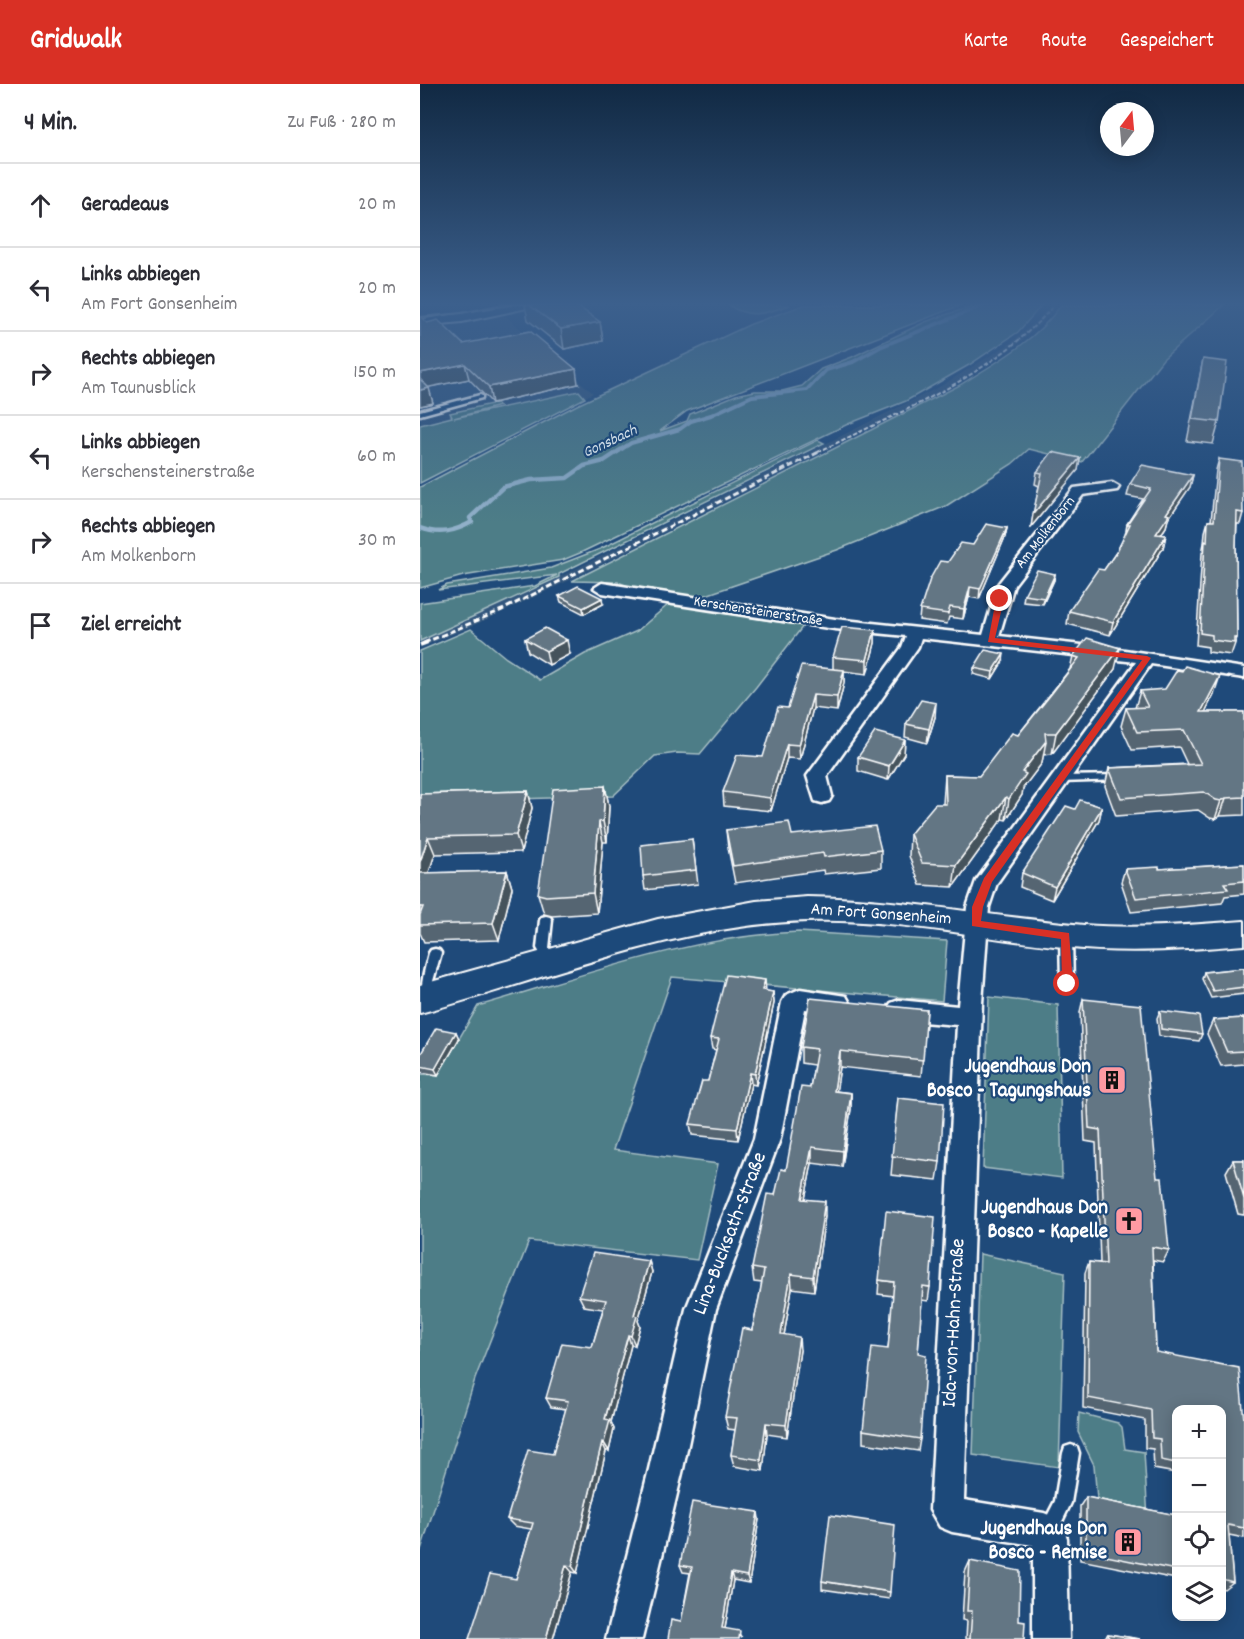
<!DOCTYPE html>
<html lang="de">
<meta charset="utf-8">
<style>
:root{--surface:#fff;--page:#f2f2f3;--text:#2b2b33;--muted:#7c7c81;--line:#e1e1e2;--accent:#d93025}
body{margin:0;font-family:Dekko,sans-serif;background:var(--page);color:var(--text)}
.controls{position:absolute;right:18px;bottom:18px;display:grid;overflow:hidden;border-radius:12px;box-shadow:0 3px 15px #0003}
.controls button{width:54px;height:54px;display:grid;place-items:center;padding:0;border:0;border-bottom:2px solid var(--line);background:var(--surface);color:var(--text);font:30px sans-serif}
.compass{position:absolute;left:680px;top:18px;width:54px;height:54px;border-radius:50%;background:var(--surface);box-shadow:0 3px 15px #0003;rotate:16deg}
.stop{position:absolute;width:18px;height:18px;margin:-14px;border:4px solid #d93025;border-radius:50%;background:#fff}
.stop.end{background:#d93025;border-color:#fff;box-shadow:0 2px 6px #0008}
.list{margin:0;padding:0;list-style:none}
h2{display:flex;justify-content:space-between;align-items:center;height:78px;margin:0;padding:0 24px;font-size:26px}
h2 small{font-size:20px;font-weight:400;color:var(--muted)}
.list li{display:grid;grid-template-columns:39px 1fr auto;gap:18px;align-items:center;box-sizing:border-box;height:84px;padding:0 24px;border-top:2px solid var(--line)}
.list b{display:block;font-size:22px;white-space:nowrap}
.list p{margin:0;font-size:20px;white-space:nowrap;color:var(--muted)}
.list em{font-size:20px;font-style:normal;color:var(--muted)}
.icon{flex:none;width:33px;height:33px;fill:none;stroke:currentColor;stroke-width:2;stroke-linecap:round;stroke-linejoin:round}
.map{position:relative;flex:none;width:824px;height:1555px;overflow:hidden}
header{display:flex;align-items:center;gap:36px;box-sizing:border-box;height:84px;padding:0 30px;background:var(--accent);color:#fff}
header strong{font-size:28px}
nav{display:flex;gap:33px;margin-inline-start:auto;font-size:21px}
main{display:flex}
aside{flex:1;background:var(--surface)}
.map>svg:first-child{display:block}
.built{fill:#33577d}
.green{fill:#4d7d87;stroke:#a6bec3;stroke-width:1.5}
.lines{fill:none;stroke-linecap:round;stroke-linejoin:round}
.stream-far1{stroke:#91b0c9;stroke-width:4}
.stream{stroke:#91b0c9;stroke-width:4.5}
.lane-casing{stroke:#fff;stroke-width:5}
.street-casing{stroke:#fff;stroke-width:5}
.secondary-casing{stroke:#fff;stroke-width:4}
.lane{fill:#1f4a7a;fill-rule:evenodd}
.street{fill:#1f4a7a;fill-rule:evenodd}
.secondary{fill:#1f4a7a;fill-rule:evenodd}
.tram{stroke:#fff;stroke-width:1.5}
.rail-far2{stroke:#fff;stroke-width:2;stroke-dasharray:4.5 2;stroke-linecap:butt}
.rail-far1{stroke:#fff;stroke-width:3;stroke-dasharray:6 3;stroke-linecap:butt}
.rail{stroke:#fff;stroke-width:4;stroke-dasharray:8 4;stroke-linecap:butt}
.wall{fill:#556572;stroke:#fff;stroke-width:1.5}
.shaded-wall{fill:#45535c;stroke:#fff;stroke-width:1.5}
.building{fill:#637684;stroke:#fff;stroke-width:1.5}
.route{fill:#d93025}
.labels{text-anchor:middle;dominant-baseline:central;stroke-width:4.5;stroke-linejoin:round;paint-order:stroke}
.far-street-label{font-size:15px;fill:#fff;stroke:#1f4a7a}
.far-water-label{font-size:16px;font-style:italic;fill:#d1dee8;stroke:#1f4a7a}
.street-label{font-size:18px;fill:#fff;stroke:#1f4a7a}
.near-poi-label{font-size:21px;font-weight:bold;fill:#fff;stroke:#1f4a7a;text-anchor:end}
.near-street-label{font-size:21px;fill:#fff;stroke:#1f4a7a}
</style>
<header>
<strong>Gridwalk</strong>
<nav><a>Karte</a><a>Route</a><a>Gespeichert</a></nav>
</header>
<main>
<aside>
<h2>4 Min.<small>Zu Fuß · 280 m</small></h2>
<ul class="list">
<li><svg class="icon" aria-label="ahead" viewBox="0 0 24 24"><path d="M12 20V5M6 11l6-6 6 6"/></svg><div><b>Geradeaus</b></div><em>20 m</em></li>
<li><svg class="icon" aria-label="left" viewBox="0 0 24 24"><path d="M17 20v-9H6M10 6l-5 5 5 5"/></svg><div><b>Links abbiegen</b><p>Am Fort Gonsenheim</p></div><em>20 m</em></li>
<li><svg class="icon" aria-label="right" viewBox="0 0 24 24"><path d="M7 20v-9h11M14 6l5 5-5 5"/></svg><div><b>Rechts abbiegen</b><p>Am Taunusblick</p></div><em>150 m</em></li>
<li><svg class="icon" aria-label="left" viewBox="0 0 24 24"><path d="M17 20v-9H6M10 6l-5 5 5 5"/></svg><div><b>Links abbiegen</b><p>Kerschensteinerstraße</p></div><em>60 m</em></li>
<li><svg class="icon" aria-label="right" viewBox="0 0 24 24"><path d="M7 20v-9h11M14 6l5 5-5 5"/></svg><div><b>Rechts abbiegen</b><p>Am Molkenborn</p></div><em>30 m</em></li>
<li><svg class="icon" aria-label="arrive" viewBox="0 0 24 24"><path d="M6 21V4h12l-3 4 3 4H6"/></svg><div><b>Ziel erreicht</b></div></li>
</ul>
</aside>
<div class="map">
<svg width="824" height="1555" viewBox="0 0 824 1555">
<rect width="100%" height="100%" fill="#1f4a7a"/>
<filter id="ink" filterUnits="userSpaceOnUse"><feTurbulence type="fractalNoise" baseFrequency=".0167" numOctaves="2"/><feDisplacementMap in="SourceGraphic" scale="12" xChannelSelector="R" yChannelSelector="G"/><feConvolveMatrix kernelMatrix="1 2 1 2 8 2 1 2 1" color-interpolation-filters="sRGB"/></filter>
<g filter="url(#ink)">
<g class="built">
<path d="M631 221H638L626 235 597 261 528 304 148 497 48 544 0 564V557L139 493 521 302 591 259 620 234Z"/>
<path d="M82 229 173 309 80 358 0 389V243L26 241Z"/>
</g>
<g class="green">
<path d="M308 221H370C345 229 332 236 308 221Z"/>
<path d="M384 221H541L267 327 240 347 267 337 270 330 316 311 335 307H362L382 302 401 285 432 273 505 238 531 229 558 221H622L598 248 549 281 486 317 428 340 160 469 143 476 43 492 0 504V403L157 321 331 240Z"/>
<path d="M641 221H804L743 275 662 378 609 365 592 380 526 422 417 466 280 513 208 502 198 498 152 497 538 302C574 280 616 257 641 221Z"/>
<path d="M159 307 165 314 0 399V341L32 333 30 329 76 319 79 322 34 334Z"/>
<path d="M398 356 404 359 139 490V493L0 557V519L115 502 137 491 18 506 27 501 131 484 180 465Z"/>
<path d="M249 520 383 542 336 603 280 670 257 669 235 672 193 712 0 718V567L51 545 86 574 120 596 165 570 217 547Z"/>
<path d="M379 848 527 857 522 917 252 893 193 1066 298 1080 277 1176 109 1157 55 1295 0 1469V990L18 991 58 922C163 892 269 852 379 848Z"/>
<path d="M569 913 638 921 642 1094 563 1084Z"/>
<path d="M560 1170 645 1188 639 1383 553 1371Z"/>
<path d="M659 1329 698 1339 702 1343 705 1365 724 1368 728 1435 678 1426 674 1381 658 1348Z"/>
</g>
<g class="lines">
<path class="stream-far1" d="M197 368 211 359 260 345 271 337 291 331 332 312 387 306 406 286 433 278 460 263 564 221"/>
<path class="stream" d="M0 444C19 451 34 448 52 438L50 434 83 403 111 396 147 394 164 382 184 377 199 367"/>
<g class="lane-casing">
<g id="lane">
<path d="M60 311 62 312V314L0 331V327Z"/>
<path d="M700 691 705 694 703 696 640 698 635 695 640 692Z"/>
<path d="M126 832 130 833 132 836 129 864 136 877 134 880H126L117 864 120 836 122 833Z"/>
<path d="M646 848 650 849 652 852 653 900 651 903 647 905 643 903 641 900 640 852 642 849Z"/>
<path d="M15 865 19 866 21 869 13 897 10 916 6 918 2 916C0 901 5 884 9 869L11 866Z"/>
<path d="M651 1361 657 1363 659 1369 651 1419 635 1452 629 1455 623 1452 620 1446 635 1417 643 1369 645 1363Z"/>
</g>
</g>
<g class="street-casing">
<g id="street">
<path d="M692 399 699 403 697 406 663 411 594 501 579 552 698 565 824 584V594L731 580 577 799 569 823 562 919 544 1416 624 1429C638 1434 642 1440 647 1454L649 1555H613V1461L532 1448 520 1443 510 1426 537 941 479 936 471 933 467 926 471 919 479 916 538 922 547 823 556 797 716 578 501 554 498 563 407 692 412 712 409 717 402 719 395 717 387 692 482 563 486 552 415 545 182 509 174 504 182 499 415 535 563 551 578 500 654 404Z"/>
<path d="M380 905 426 912 430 919 426 926 418 929 385 925 360 1055 296 1225 263 1385 222 1555H186L229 1385 266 1225 334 1055 362 918 366 911Z"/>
</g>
</g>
<g class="secondary-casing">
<g id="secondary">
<path d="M83 221H109L107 224 42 238 0 242V234L42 230Z"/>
<path d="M387 813C481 814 571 833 664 841 717 845 771 841 824 837V861C764 866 703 870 643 863 558 854 473 834 387 837 253 841 128 895 0 929V901L238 835 336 817Z"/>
</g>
</g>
<use href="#lane" class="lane"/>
<use href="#street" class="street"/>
<use href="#secondary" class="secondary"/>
<path class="tram" d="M0 235 92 221"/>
<path class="rail-far2" d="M398 368C479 328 574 292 634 221"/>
<path class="rail-far1" d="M4 559 82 526 401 367"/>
<path class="rail" d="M0 561 8 558"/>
</g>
<g class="wall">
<path d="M105 221H156L180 238 183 257 144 265 108 236Z"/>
<path d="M7 239 43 260 158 300 72 319 49 295 8 303 13 319 0 322Z"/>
<path d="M783 275 799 338 793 360 767 357 779 296Z"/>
<path d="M660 374 658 386 611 443 619 402 615 400 617 388Z"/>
<path d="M799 375 823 429 820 440H817L816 461 817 554 811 571 788 568V563L776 561 782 469 784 459 785 448 788 437H791L796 386Z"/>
<path d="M773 391 770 403 748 435 746 443 741 451H746L743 464 690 551 647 540 649 527 684 486 697 467 705 452 707 440 723 415 707 412 710 400Z"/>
<path d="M587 444 585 453 559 515 549 513 543 535 529 533 527 540 499 536 500 526 528 478 553 461Z"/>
<path d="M635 490 634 496 623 520 603 518 604 511Z"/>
<path d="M139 512 183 520 164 530 141 518Z"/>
<path d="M455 546V559L447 590 424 587V599L417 627 393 624 380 675 367 674 351 727 304 722 303 708 343 673 368 624 413 585V573Z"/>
<path d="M105 555 150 570 129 581 108 568Z"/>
<path d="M653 572 695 585 632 670 623 671 622 679 603 704 602 711 586 736 582 735 533 803 500 801 489 772 490 750 523 720 525 691 559 692 598 651 650 585Z"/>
<path d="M583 577 572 595 553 590 554 584Z"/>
<path d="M720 607 794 610 785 628H824V731L800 732 795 735 790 734 778 726 696 732 685 702 689 684 767 680 759 663 712 666 701 642 706 624H715Z"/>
<path d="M515 633 507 659 485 653 486 640Z"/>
<path d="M485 656 484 670 468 696 438 687V673Z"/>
<path d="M185 702 189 722 187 758H183L177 829 132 832 124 830 118 810Z"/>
<path d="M108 707 112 724 101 768 15 770 8 789 87 787 92 804 79 856 4 858 0 849V710Z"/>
<path d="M682 723 679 736 632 816 600 803 602 789 655 725Z"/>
<path d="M306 746 372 751 461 766V784L404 790 403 786 315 799 308 764Z"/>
<path d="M272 755 278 800 225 806 223 792Z"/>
<path d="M824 780V810L805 812 802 819 711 828 701 798 705 785H739Z"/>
<path d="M824 884V910L791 914 782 895 784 888Z"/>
<path d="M345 907 353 908 354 919 336 1001 331 1000 318 1056 272 1051 270 1040 288 997 296 966 292 965 290 954Z"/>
<path d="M663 915 737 1094 749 1166 743 1178 733 1176 736 1268 824 1336V1454L809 1451 813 1498 804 1505 801 1504V1326H756V1389L734 1385 733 1365 725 1364V1336L663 1324 665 1189 669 1178 680 1179 676 1059 665 1057 660 928Z"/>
<path d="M507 926 501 992 420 983 416 1007 431 1009V1025L422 1083 392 1079 385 1115 405 1132 394 1207 372 1204 364 1251 380 1266 367 1353 347 1350 343 1387 314 1382 311 1371 315 1346 308 1345 305 1333 332 1246 339 1214 342 1199 334 1198 332 1184 366 1086 390 1004 394 981 381 979V963Z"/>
<path d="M740 927 782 950 779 957 739 952 737 934Z"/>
<path d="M824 934V980L801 982 787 950 793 936Z"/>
<path d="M36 948 39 955 18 991 0 988V971Z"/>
<path d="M478 1014 520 1078 517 1096 471 1091Z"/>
<path d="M813 1076H824V1131L818 1130 806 1088Z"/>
<path d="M229 1177 232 1188 218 1237 220 1242 215 1261H211L191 1338 194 1345 189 1367H186L157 1489 152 1488 133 1555H49L96 1495 111 1445 94 1442 87 1435 133 1370 146 1325 131 1323 126 1314 172 1263 183 1225 164 1222 159 1212Z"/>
<path d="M459 1196 510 1203 508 1217 502 1216 498 1269 500 1355 498 1367 443 1359V1346L468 1265 473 1212 458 1210Z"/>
<path d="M666 1413 756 1431V1495L660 1476V1422Z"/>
<path d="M339 1435 329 1499 313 1496 305 1545 322 1553 261 1538 270 1489 263 1488 260 1481Z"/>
<path d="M550 1477 599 1537 604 1555H546L547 1537 542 1536 545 1488Z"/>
<path d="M402 1497 470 1508 469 1515 402 1505Z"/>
<path d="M688 1550 720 1555H683Z"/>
</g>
<g class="shaded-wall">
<path d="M180 238 183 257 144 265 141 245Z"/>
<path d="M45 280 49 295 0 305V289Z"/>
<path d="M156 285 158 300 72 319 69 303Z"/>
<path d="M9 304 13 319 0 322V306Z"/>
<path d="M660 374 658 386 611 443 613 430Z"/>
<path d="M773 391 770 403 748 435 746 443 733 462 736 450 746 430Z"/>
<path d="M587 444 585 453 559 515 560 505Z"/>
<path d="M746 451 743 464 690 551 693 538Z"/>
<path d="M635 490 634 496 623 520 624 514Z"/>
<path d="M550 503 549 513 543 535 544 525Z"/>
<path d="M182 514 183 520 164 530 163 524Z"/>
<path d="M455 546V559L447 590V576Z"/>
<path d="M147 556 150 570 129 581 126 567Z"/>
<path d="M700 564 695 585 632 670 636 649Z"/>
<path d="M584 570 583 577 572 595 573 588Z"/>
<path d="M424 586V599L417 627V613Z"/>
<path d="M800 592 794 610 776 646 781 628Z"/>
<path d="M393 611V624L380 675 379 661Z"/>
<path d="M516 619 515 633 507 659 509 645Z"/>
<path d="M485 656 484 670 468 696 469 682Z"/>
<path d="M626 657 622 679 603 704 602 711 586 736 589 715 602 688Z"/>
<path d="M367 660V674L351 727 350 714Z"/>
<path d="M185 702 189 722 187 758 183 737Z"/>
<path d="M108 707 112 724 101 768 96 751Z"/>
<path d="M586 713 582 735 533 803 536 781Z"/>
<path d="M806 714 800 732 795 735 801 717Z"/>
<path d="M682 723 679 736 632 816 635 803Z"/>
<path d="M179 738 183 758 177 829 173 809Z"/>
<path d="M8 753 15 770 3 806 0 800V778Z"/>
<path d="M87 787 92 804 79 856 73 839Z"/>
<path d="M345 896 346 907 342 906Z"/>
<path d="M353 908 354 919 336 1001 335 990Z"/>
<path d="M36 948 39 955 18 991 15 985Z"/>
<path d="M420 967V983L414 1023V1007Z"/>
<path d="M330 989 331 1000 318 1056 317 1045Z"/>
<path d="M431 1009V1025L422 1083 423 1067Z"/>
<path d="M392 1063V1079L382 1130V1115Z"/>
<path d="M405 1117V1132L394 1207 393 1193Z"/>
<path d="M229 1177 232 1188 218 1237 220 1242 215 1261 211 1252 214 1231Z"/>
<path d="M371 1190 372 1204 362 1263 361 1250Z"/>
<path d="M208 1251 211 1261 191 1338 194 1345 189 1367 184 1359 185 1335Z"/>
<path d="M379 1253 380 1266 367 1353 366 1341Z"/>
<path d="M346 1339 347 1350 343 1387 341 1376Z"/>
<path d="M182 1358 186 1367 157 1489 152 1482Z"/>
<path d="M338 1428 339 1435 329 1499 327 1492Z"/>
<path d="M146 1481 152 1488 133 1555H126Z"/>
<path d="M311 1489 313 1496 304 1550 302 1544Z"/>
</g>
<g class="building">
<path d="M109 221H156L180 238 141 245Z"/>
<path d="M0 232 7 239 18 236 43 260 110 247 156 285 69 303 45 280 0 289Z"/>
<path d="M783 275 807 278 799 338 772 335Z"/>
<path d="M0 295 9 304 0 306Z"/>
<path d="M632 368 660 374 613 430 622 389 617 388Z"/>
<path d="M799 375 822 378 823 429 817 428 816 461 817 554H814V559L792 556V551L780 549 785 457 787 458 788 437H794Z"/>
<path d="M722 381 773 391 746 430 749 431 736 450 746 451 693 538 649 527 678 485 684 486 697 467 710 440H707L731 405 710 400Z"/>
<path d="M566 440 587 444 560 505 550 503 544 525 530 523 528 530 500 526 510 495 520 477 528 478 541 459 553 461Z"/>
<path d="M617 486 635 490 624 514 604 511Z"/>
<path d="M158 502 182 514 163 524 139 512Z"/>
<path d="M422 543 455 546 447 576 413 573Z"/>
<path d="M125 544 147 556 126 567 105 555Z"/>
<path d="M667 554 700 564 636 649H625L626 657 602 688 606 690 589 715 586 713 536 781 502 779 490 750 515 720H526L525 691 559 692 592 649 598 651 632 609 659 574 653 572Z"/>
<path d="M565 566 584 570 573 588 554 584Z"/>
<path d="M381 582 424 586 417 613 393 611 379 661 367 660 350 714 303 708 317 671 343 673 358 623 368 624Z"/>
<path d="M765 582 800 592 781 628H824V713L806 714 801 717 796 716 784 708 701 714 689 684 781 680 764 646 717 648 706 624 728 623 720 607 745 605 757 586 762 587Z"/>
<path d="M501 616 516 619 509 645 486 640Z"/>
<path d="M455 648 485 656 469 682 438 673Z"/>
<path d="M185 702 183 737 179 738 173 809 126 812 118 810 133 705Z"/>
<path d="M108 707 96 751 8 753 0 778V710Z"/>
<path d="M660 716 682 723 635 803 602 789 646 722 655 725Z"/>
<path d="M369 738 372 751 455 742 461 766 404 773 403 769 313 782 306 746Z"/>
<path d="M272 755 276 786 223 792 221 761Z"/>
<path d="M824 780V797L804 799 808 805 716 814 705 785 739 783V785Z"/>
<path d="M87 787 73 839 0 841V831L3 823H0V789Z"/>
<path d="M824 884V903L793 907 784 888Z"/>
<path d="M306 891 345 896 342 906 353 908 335 990 330 989 317 1045 270 1040 282 997H288L299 955 290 954Z"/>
<path d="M390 914 507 926 503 976 420 967 414 1007 431 1009 423 1067 392 1063 382 1115 405 1117 393 1193 371 1190 361 1250 379 1253 366 1341 346 1339 341 1376 311 1371 317 1334 305 1333 322 1244 332 1246 339 1214 344 1186 332 1184 347 1110 355 1111 361 1085 366 1086 381 1003 390 1004 397 965 381 963Z"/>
<path d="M663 915 721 921 737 1094H742L749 1166 732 1163 736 1268 819 1284 824 1336V1444L808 1441 813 1498 801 1495V1326H756V1379L741 1376 740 1355 732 1354 731 1326 668 1314 669 1178 686 1180 680 1046 669 1044Z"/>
<path d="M740 927 779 932 782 950 741 945Z"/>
<path d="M824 934V967L807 968 793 936Z"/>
<path d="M16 944 36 948 15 985 0 982V971Z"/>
<path d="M478 1014 524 1019 520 1078 472 1072Z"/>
<path d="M813 1076H824V1115Z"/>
<path d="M466 1127 515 1133 510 1203 503 1202 498 1269 506 1271 500 1355 443 1346 452 1263 468 1265 471 1231 474 1198 459 1196Z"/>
<path d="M173 1169 229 1177 214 1231 217 1232 211 1252 208 1251 185 1335 190 1336 184 1359 182 1358 152 1482 146 1481 126 1555H49L70 1490 96 1495 113 1439 87 1435 108 1366 133 1370 148 1317 126 1314 142 1259 172 1263 186 1216 159 1212Z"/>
<path d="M666 1413 756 1431V1486L666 1468Z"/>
<path d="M272 1418 338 1428 327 1492 311 1489 302 1544 320 1547 319 1555H248L251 1536 261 1538 272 1483 260 1481Z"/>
<path d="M410 1431 475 1441 470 1508 402 1497Z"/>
<path d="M550 1477 600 1487 599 1537 605 1538 604 1555H550L552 1527H547Z"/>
<path d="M688 1550 720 1555H689Z"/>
</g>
</g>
<linearGradient id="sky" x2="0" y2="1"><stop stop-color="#112943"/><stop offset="0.5" stop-color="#3c608d"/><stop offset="1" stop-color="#3c608d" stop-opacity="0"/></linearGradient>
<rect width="824" height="439" fill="url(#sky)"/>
<path class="route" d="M580 513 584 515 575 554 727 572 731 574 572 798 563 823 561 837 649 849 653 900 647 904 642 900 641 855 552 842V823L564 794 722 576 568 558 576 515Z"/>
<defs>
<g id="building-square" transform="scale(1.5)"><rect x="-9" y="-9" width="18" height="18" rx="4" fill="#ff9aa2" stroke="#1f4a7a"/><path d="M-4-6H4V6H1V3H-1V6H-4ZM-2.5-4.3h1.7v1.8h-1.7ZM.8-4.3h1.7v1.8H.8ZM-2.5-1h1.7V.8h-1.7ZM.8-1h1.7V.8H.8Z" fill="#111"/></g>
<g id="church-square" transform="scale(1.5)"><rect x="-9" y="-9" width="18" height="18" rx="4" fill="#ff9aa2" stroke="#1f4a7a"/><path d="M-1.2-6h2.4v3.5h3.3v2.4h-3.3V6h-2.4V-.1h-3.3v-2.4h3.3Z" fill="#111"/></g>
</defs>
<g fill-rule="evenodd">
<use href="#building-square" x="692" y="996"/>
<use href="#church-square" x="709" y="1137"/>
<use href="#building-square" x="708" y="1458"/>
</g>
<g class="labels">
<g class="far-street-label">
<text transform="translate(626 449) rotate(-52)">Am Molkenborn</text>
<text transform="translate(338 528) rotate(9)">Kerschensteinerstraße</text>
</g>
<g class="far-water-label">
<text transform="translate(190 358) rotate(-25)">Gonsbach</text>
</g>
<g class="street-label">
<text transform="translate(461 831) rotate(4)">Am Fort Gonsenheim</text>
</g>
<g class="near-poi-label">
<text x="671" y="984">Jugendhaus Don<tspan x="671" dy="24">Bosco - Tagungshaus</tspan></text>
<text x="688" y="1125">Jugendhaus Don<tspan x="688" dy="24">Bosco - Kapelle</tspan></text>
<text x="687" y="1446">Jugendhaus Don<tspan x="687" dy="24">Bosco - Remise</tspan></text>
</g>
<g class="near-street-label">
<text transform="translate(311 1150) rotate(-69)">Lina-Bucksath-Straße</text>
<text transform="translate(535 1239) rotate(-87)">Ida-von-Hahn-Straße</text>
</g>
</g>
</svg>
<div class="controls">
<button>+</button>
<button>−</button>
<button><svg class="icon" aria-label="locate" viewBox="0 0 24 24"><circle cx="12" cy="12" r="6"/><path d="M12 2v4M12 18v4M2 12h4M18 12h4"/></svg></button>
<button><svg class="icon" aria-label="layers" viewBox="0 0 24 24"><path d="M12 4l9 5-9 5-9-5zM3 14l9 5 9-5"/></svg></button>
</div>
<svg class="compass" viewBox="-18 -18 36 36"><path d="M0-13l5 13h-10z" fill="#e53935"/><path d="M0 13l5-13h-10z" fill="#7c7c81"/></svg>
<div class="stop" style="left:647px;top:900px"></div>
<div class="stop end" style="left:580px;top:515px"></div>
</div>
</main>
